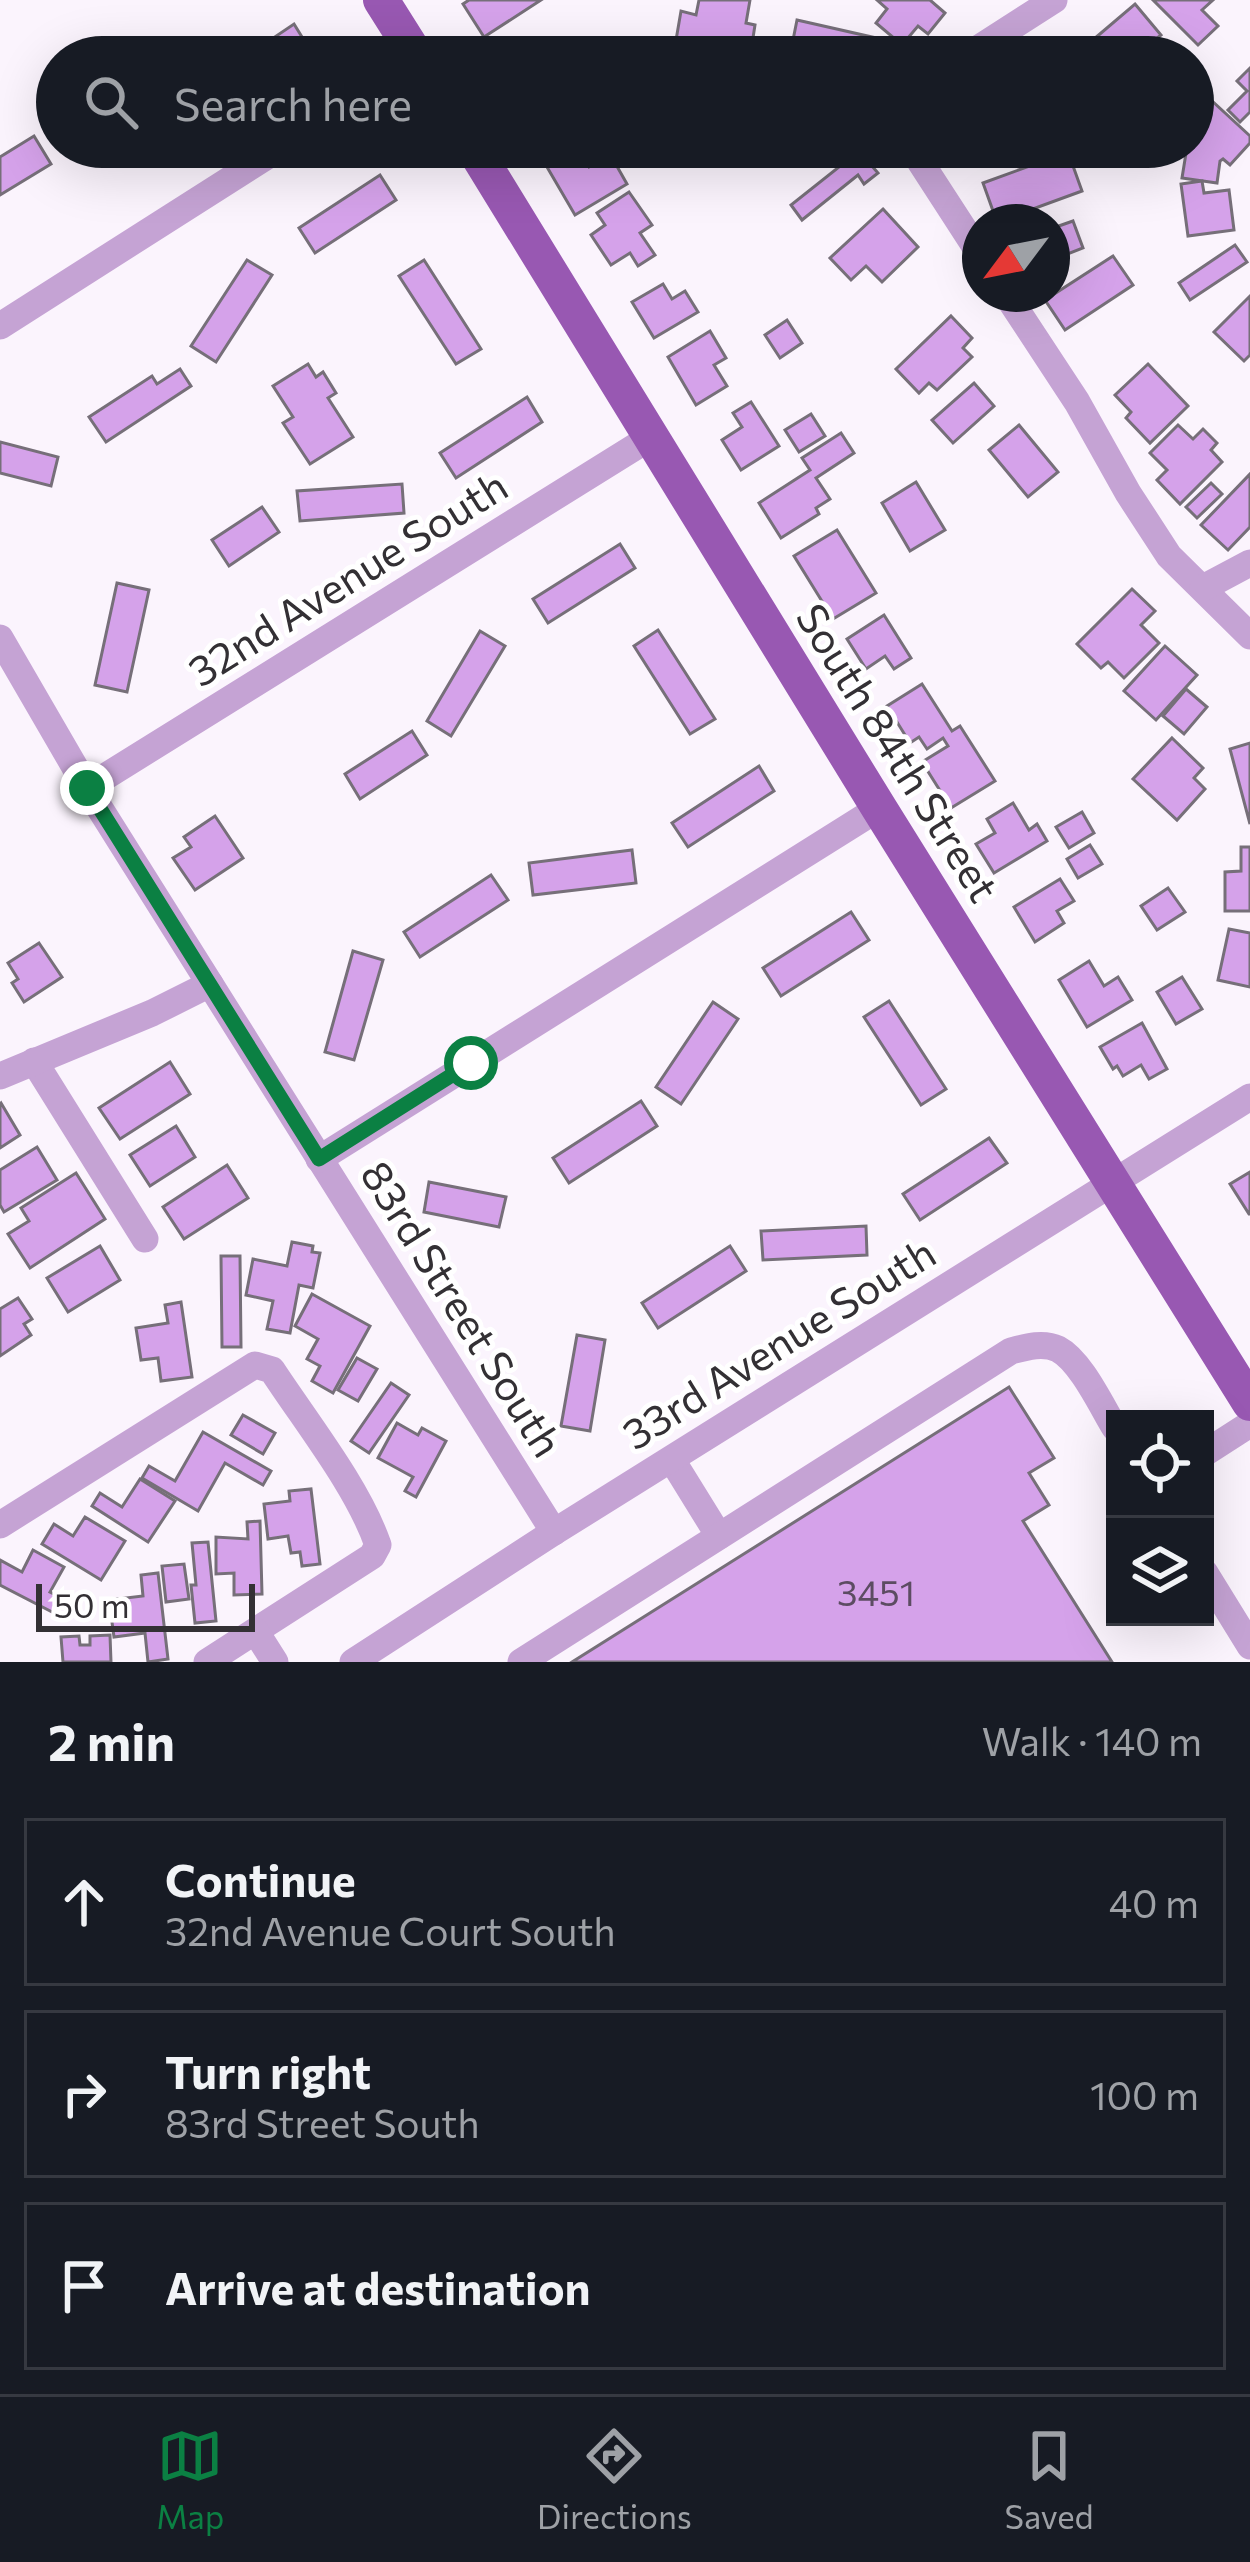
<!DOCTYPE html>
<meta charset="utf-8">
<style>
:root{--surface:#171b24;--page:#20242c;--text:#f1f3f6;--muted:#9ea1a6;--line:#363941;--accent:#0b8043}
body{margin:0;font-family:Commissioner,sans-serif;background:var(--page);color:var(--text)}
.controls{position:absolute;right:36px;bottom:36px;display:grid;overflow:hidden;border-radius:0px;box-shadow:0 12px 48px #0002}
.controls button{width:108px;height:108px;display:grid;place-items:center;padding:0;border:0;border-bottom:3px solid var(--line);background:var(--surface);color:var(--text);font:60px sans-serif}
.compass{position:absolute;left:962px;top:204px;width:108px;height:108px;border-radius:50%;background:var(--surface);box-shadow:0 12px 48px #0002;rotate:238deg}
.scale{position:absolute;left:36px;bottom:30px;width:219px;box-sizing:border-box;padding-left:12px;border:6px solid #333034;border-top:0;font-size:33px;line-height:42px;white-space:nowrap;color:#333034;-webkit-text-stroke:9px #fff;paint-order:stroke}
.stop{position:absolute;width:36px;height:36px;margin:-27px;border:9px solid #0b8043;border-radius:50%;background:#fff}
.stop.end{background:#0b8043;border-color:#fff;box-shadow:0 3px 12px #0008}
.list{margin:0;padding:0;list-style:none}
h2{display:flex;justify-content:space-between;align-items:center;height:156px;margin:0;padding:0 48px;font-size:51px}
h2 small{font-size:39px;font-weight:400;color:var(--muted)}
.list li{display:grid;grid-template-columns:78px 1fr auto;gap:36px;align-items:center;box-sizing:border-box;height:168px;margin:0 24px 24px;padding:0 24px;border:3px solid var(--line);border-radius:0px}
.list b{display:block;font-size:45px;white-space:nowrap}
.list p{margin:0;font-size:39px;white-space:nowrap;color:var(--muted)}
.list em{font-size:39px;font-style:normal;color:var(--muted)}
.icon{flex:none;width:66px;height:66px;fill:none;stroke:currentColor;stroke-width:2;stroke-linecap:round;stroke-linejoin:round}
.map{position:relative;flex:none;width:1250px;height:1662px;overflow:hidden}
.search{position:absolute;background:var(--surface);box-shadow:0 12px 48px #0002;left:36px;right:36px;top:36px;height:132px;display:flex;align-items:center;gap:30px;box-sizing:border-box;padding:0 42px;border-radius:66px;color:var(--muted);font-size:45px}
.sheet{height:732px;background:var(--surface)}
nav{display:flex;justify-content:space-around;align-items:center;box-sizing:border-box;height:168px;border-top:3px solid var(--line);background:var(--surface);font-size:33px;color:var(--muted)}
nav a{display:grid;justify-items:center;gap:6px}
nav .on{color:var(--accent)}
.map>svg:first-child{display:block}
.building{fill:#d5a2ea;stroke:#766f79;stroke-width:3}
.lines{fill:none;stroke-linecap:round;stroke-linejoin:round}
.minor{stroke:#c5a3d4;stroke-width:27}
.major{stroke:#9858b2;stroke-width:36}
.route{stroke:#0b8043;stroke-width:15}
.labels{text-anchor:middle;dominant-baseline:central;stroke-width:10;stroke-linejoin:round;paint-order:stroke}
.number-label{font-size:36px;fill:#5c4c62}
.street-label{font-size:42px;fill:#333034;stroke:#fff}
</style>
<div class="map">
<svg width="1250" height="1662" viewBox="0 0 1250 1662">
<rect width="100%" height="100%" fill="#fbf4fd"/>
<g class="building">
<path d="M469 0H541L484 37 463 4Z"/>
<path d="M699 0H750L746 23 755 25 750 57 675 46 681 11 696 15Z"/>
<path d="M877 0H930L945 13 928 34 918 26 902 45 876 23 887 9Z"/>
<path d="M1153 0H1213L1202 10 1218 26 1198 45Z"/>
<path d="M1135 4 1161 35 1151 43 1163 57H1110L1094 39Z"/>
<path d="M797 20 885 40 881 57 863 55V57H826L828 48 793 40Z"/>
<path d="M294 24 310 50 299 57H245Z"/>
<path d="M1250 68V112L1240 122 1228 110 1247 91 1237 81Z"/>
<path d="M1198 88 1250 136V143L1230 165 1223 159 1220 161 1217 183 1182 178 1187 147H1193V137L1197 133 1193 129V93Z"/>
<path d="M34 136 51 164 0 195V157Z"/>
<path d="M578 148 589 167 610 154 627 184 575 215 547 167Z"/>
<path d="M859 151 878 173 864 184 858 175 802 220 791 205Z"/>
<path d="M1068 152 1082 191 997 222 983 183Z"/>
<path d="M380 175 396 200 315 253 299 228Z"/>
<path d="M1202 181 1204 193 1229 190 1234 230 1188 236 1181 184Z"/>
<path d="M629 192 652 225 640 233 655 255 638 266 630 253 611 265 591 235 605 225 597 213Z"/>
<path d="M883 209 918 247 882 282 866 266 851 280 830 258Z"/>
<path d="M1073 221 1083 248 1052 260V225L1053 228Z"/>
<path d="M1235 245 1247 262 1190 300 1179 283Z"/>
<path d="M1113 256 1133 285 1065 330 1045 300Z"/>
<path d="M247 260 272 275 216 362 191 346Z"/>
<path d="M424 260 481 349 456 364 399 276Z"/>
<path d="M663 284 672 299 685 291 698 312 654 338 632 302Z"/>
<path d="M1250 296V355L1244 361 1214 332Z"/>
<path d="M951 316 972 338 963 348 972 357 937 390 929 383 919 393 896 369Z"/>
<path d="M787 320 802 343 780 358 765 335Z"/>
<path d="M710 331 726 358 714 365 727 386 696 405 668 357Z"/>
<path d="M308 364 316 377 323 372 336 393 328 398 353 437 310 464 283 423 293 417 273 386Z"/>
<path d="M1148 364 1188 406 1150 443 1126 418 1131 412 1115 395Z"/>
<path d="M180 369 191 386 106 442 89 417 152 376 157 384Z"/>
<path d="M974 383 994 406 953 443 932 420Z"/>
<path d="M527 397 542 422 456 478 440 453Z"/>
<path d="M751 402 779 446 741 470 722 440 742 427 733 413Z"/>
<path d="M811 414 825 436 799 452 785 430Z"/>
<path d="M1019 425 1058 472 1028 497 989 450Z"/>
<path d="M1178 425 1193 439 1203 429 1217 443 1211 450 1222 462 1180 504 1157 480 1167 470 1150 453Z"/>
<path d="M841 433 854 453 816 478 830 499 816 508 819 514 781 538 759 503 810 470 802 458Z"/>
<path d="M0 442 58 457 51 486 0 473Z"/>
<path d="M1250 474V527L1228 550 1201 525Z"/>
<path d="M916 482 945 530 910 551 882 503Z"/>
<path d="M1211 483 1222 494 1197 518 1186 507Z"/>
<path d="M402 484 404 513 300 521 297 491Z"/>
<path d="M262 507 279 532 229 566 212 540Z"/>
<path d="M837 530 876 593 833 619 794 556Z"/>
<path d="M620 544 635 568 548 623 533 599Z"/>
<path d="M117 583 149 590 127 692 95 685Z"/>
<path d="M1132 589 1155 611 1141 625 1159 643 1124 678 1108 662 1101 668 1077 644Z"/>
<path d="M884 615 911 658 894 669 885 656 866 669 847 639Z"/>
<path d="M658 630 715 719 690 734 634 646Z"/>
<path d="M480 631 505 646 451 736 427 721Z"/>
<path d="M1165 646 1197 675 1156 720 1124 691Z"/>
<path d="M922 684 952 731 960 726 995 781 951 808 922 762 948 746 943 738 927 749 919 737 910 743 887 706Z"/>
<path d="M1186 689 1207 707 1184 734 1163 716Z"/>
<path d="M412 731 427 755 360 799 345 774Z"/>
<path d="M1172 738 1203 768 1194 778 1205 789 1177 820 1133 779Z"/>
<path d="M1250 743V824L1230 749Z"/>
<path d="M759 766 774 791 688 847 672 823Z"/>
<path d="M1013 803 1029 830 1037 824 1047 841 994 873 976 844 995 833 987 819Z"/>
<path d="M1082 812 1094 833 1069 848 1056 827Z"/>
<path d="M215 816 243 858 195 890 173 858 191 847 184 837Z"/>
<path d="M1090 845 1102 864 1078 878 1067 859Z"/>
<path d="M1241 847H1250V911H1225V872L1241 871Z"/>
<path d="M632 850 636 883 533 895 529 863Z"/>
<path d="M491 875 508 900 420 957 404 932Z"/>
<path d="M1060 879 1074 901 1057 911 1064 923 1035 942 1014 907Z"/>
<path d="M1168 888 1185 912 1157 930 1141 906Z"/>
<path d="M851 912 869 940 781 996 763 968Z"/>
<path d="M1229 929 1250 933V987L1218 980Z"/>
<path d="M39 943 62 977 24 1002 12 983 18 979 8 963Z"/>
<path d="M353 951 383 960 354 1060 325 1052Z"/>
<path d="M1089 961 1104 986 1118 977 1132 1000 1087 1027 1059 980Z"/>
<path d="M1182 977 1202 1009 1176 1024 1157 992Z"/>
<path d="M889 1001 946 1089 921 1105 864 1017Z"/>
<path d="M713 1002 738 1019 681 1104 656 1087Z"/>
<path d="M1142 1023 1167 1069 1149 1079 1141 1065 1123 1076 1117 1066 1113 1069 1100 1047Z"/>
<path d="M170 1062 190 1094 120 1139 99 1108Z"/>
<path d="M641 1101 657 1126 569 1183 553 1158Z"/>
<path d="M1 1103 20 1135 0 1148V1104Z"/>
<path d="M176 1126 195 1157 150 1186 130 1155Z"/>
<path d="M989 1138 1007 1163 920 1220 903 1194Z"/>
<path d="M37 1147 57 1180 4 1212 0 1205V1170Z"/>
<path d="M227 1165 248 1198 184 1239 163 1207Z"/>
<path d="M1250 1172V1214H1249L1230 1184Z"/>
<path d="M76 1173 105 1219 30 1268 8 1234 29 1221 21 1208Z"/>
<path d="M429 1182 506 1197 499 1227 424 1212Z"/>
<path d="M866 1226 867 1255 763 1260 761 1231Z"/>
<path d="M292 1242 313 1246 312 1252 320 1253 313 1288 299 1285 290 1333 267 1329 273 1301 246 1295 253 1259 287 1266Z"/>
<path d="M100 1246 120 1280 68 1312 47 1278Z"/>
<path d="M730 1246 746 1271 658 1328 642 1303Z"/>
<path d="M221 1256H240L241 1347H222Z"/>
<path d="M312 1294 370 1326 333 1393 312 1381 320 1366 307 1359 318 1339 295 1326Z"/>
<path d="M18 1298 32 1319 24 1324 31 1335 0 1356V1309Z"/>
<path d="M181 1302 192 1377 161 1381 158 1358 141 1360 136 1328 168 1323 165 1305Z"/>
<path d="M577 1335 605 1340 590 1431 561 1426Z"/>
<path d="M357 1358 377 1369 358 1401 338 1390Z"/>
<path d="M391 1383 409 1395 369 1453 351 1441Z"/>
<path d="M1009 1387 1054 1458 1029 1473 1049 1505 1023 1521 1112 1662H572Z"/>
<path d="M243 1415 275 1433 263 1454 231 1435Z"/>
<path d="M397 1423 418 1435 422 1428 446 1441 416 1497 405 1491 413 1477 378 1458Z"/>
<path d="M203 1432 271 1471 263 1485 225 1463 198 1511 142 1478 149 1466 175 1481Z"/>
<path d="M140 1479 175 1501 148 1542 92 1506 100 1493 122 1507Z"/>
<path d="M311 1489 320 1564 302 1566 300 1552 291 1553 288 1536 268 1539 264 1504 290 1501 289 1491Z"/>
<path d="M85 1517 125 1541 101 1580 42 1544 54 1524 73 1536Z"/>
<path d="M260 1521 262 1594 234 1595V1573L216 1574V1537L248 1539 247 1522Z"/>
<path d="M208 1542 216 1621 195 1623 191 1585H196L192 1543Z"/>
<path d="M33 1550 64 1567 50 1592 64 1599 56 1614 0 1585V1560L22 1572Z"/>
<path d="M184 1564 189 1599 166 1602 162 1566Z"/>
<path d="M158 1573 168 1659 148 1662 145 1633 114 1637 109 1600 143 1596 141 1575Z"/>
<path d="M110 1635 111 1662H63L61 1637 79 1636 80 1645H90V1636Z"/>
</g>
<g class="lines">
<g class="minor">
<path d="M965 57 1054 0"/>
<path d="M914 147 921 163 980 254"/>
<path d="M1006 294 1077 402 1128 493 1169 556 1250 636"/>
<path d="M0 326 281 147"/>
<path d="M1203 588 1250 563"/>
<path d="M0 638 87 788 554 1532"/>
<path d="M87 788 651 437"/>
<path d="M34 1061 145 1239"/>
<path d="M0 1076 152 1013 210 984"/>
<path d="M319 1159 879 808"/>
<path d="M1205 1453 1250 1424"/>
<path d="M672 1460 719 1536"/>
<path d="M0 1525 255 1365 272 1370C306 1422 358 1487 378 1545L372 1556 207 1662"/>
<path d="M1205 1573 1250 1646"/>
<path d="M256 1632 275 1662"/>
<path d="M353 1662 554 1532 1250 1097"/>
<path d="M521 1662 1011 1351C1026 1347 1043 1342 1058 1349 1081 1361 1102 1407 1115 1428"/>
</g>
<g class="major">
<path d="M381 0 417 57"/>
<path d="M473 147 879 808 1250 1403"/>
</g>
</g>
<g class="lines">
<path class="route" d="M87 788 319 1159 471 1063"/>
</g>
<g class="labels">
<g class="number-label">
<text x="876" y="1591">3451</text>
</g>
<g class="street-label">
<text transform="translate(347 577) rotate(-32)">32nd Avenue South</text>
<text transform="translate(899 752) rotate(58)">South 84th Street</text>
<text transform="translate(463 1308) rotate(58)">83rd Street South</text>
<text transform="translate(778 1342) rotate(-32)">33rd Avenue South</text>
</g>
</g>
</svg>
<div class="controls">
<button><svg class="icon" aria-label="locate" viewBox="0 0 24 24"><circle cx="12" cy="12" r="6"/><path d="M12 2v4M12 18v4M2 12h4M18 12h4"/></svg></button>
<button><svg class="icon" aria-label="layers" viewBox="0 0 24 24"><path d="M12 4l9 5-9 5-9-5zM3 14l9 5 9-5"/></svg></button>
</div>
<svg class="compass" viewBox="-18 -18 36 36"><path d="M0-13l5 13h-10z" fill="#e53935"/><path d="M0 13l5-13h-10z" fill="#9ea1a6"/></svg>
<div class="scale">50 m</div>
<div class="stop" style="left:471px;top:1063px"></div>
<div class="stop end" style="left:87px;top:788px"></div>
<div class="search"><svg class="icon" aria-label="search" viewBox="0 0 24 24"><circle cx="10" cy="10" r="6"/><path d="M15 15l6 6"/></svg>Search here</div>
</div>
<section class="sheet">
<h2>2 min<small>Walk · 140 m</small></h2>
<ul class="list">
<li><svg class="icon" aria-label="ahead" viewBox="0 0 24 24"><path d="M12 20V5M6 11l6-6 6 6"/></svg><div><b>Continue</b><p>32nd Avenue Court South</p></div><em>40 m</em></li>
<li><svg class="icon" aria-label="right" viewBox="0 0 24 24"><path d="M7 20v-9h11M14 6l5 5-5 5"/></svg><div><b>Turn right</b><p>83rd Street South</p></div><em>100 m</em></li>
<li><svg class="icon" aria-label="arrive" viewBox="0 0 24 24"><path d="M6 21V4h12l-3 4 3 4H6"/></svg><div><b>Arrive at destination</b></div></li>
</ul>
</section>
<nav>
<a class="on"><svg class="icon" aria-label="map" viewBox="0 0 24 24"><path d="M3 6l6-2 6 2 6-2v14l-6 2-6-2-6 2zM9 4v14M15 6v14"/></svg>Map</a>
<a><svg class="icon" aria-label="directions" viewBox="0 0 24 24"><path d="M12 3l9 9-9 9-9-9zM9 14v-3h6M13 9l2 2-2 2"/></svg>Directions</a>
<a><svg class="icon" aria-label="saved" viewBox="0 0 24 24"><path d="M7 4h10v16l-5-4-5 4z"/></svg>Saved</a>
</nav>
